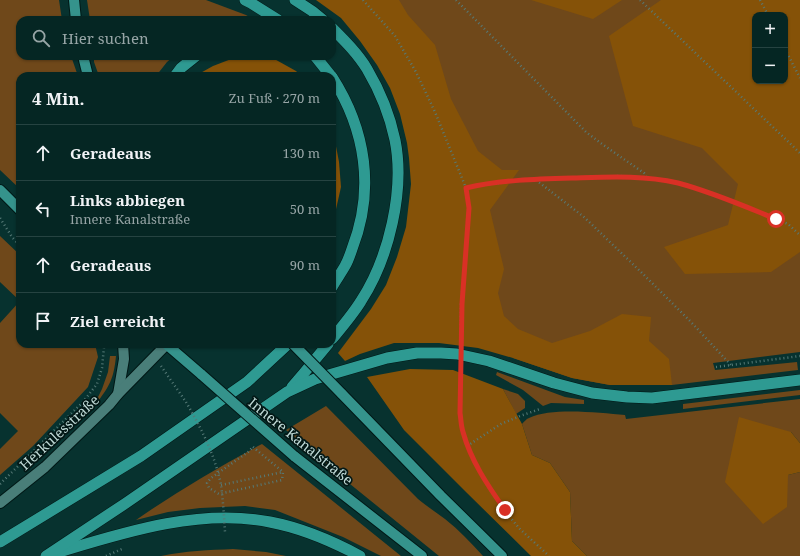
<!DOCTYPE html>
<html lang="de">
<meta charset="utf-8">
<style>
:root{--surface:#052623;--page:#133230;--text:#f1f3f6;--muted:#97a5a6;--line:#264341}
body{margin:0;font-family:"Noto Serif",serif;background:var(--page);color:var(--text)}
.controls{position:absolute;right:12px;top:12px;display:grid;overflow:hidden;border-radius:8px;box-shadow:0 1px 3px #0004}
.controls button{width:36px;height:36px;display:grid;place-items:center;padding:0;border:0;border-bottom:1px solid var(--line);background:var(--surface);color:var(--text);font:20px sans-serif}
.stop{position:absolute;width:12px;height:12px;margin:-9px;border:3px solid #d93025;border-radius:50%;background:#fff}
.stop.end{background:#d93025;border-color:#fff;box-shadow:0 1px 4px #0008}
.list{margin:0;padding:0;list-style:none}
h2{display:flex;justify-content:space-between;align-items:center;height:52px;margin:0;padding:0 16px;font-size:17px}
h2 small{font-size:13px;font-weight:400;color:var(--muted)}
.list li{display:grid;grid-template-columns:26px 1fr auto;gap:12px;align-items:center;box-sizing:border-box;height:56px;padding:0 16px;border-top:1px solid var(--line)}
.list b{display:block;font-size:15px;white-space:nowrap}
.list p{margin:0;font-size:13px;white-space:nowrap;color:var(--muted)}
.list em{font-size:13px;font-style:normal;color:var(--muted)}
.icon{flex:none;width:22px;height:22px;fill:none;stroke:currentColor;stroke-width:2;stroke-linecap:round;stroke-linejoin:round}
.map{position:relative;flex:none;width:800px;height:556px;overflow:hidden}
.search{position:absolute;background:var(--surface);box-shadow:0 1px 3px #0004;left:16px;top:16px;width:320px;height:44px;display:flex;align-items:center;gap:10px;box-sizing:border-box;padding:0 14px;border-radius:12px;color:var(--muted);font-size:15px}
.panel{position:absolute;background:var(--surface);box-shadow:0 1px 3px #0004;left:16px;top:72px;width:320px;height:276px;border-radius:12px}
.map>svg:first-child{display:block}
.green{fill:#6f481a;fill-rule:evenodd}
.forest{fill:#855208;fill-rule:evenodd}
.lines{fill:none;stroke-linecap:round;stroke-linejoin:round}
.minor-casing{stroke:#001816;stroke-width:12}
.primary-casing{stroke:#001816;stroke-width:12}
.trunk-casing{stroke:#001816;stroke-width:12}
.path{stroke:#567a77;stroke-width:2.5;stroke-dasharray:1 3;stroke-linecap:butt}
.minor{stroke:#497e79;stroke-width:10}
.primary{stroke:#35938c;stroke-width:10}
.trunk{stroke:#2e9a92;stroke-width:11}
.primary-bridge-casing{stroke:#001816;stroke-width:12;stroke-linecap:butt}
.path-bridge{stroke:#567a77;stroke-width:2.5;stroke-dasharray:1 3;stroke-linecap:butt}
.primary-bridge{stroke:#35938c;stroke-width:10}
.route{stroke:#d93025;stroke-width:5}
.labels{text-anchor:middle;dominant-baseline:central;stroke-width:3.5;stroke-linejoin:round;paint-order:stroke}
.street-label{font-size:14px;fill:#bfd9d6;stroke:#031816}
</style>
<div class="map">
<svg width="800" height="556" viewBox="0 0 800 556">
<rect width="100%" height="100%" fill="#07322f"/>
<g class="green">
<path d="M0 0H59L62 20H20V56H71L78 76H20V189L0 170Z"/>
<path d="M87 0H206L246 15 254 20H90Z"/>
<path d="M372 0H800V352L713 363 715 370 797 362 798 370 672 385H610L572 378 513 358ZM755 15H785V81H755Z"/>
<path d="M94 56H174L167 62 156 76H99L94 62Z"/>
<path d="M0 236 20 255V344H95L98 357 88 387 33 446 0 475V449L18 431 0 413V323L20 301 0 282Z"/>
<path d="M110 356H116C114 376 111 384 99 400L97 399 102 389 108 372Z"/>
<path d="M497 372 565 397 584 400V404L551 403 543 406 523 390 496 375Z"/>
<path d="M503 389 518 394 525 401V408L516 414Z"/>
<path d="M800 390V395L683 409V404Z"/>
<path d="M800 399V443L791 432 788 475 800 472V556H587L572 541 570 492 550 463 532 455 522 424C524 422 526 419 529 418 553 407 599 413 625 415L626 419Z"/>
<path d="M326 406 418 499C426 506 436 512 445 519 459 530 471 543 483 556H439L350 484 286 430Z"/>
<path d="M262 444 401 556H381L343 537 275 510 245 506 200 508 168 512 136 520C176 492 218 467 262 444Z"/>
<path d="M233 549 266 552 286 556H161C185 551 209 550 233 549Z"/>
</g>
<g class="forest">
<path d="M316 0H399L408 15 435 45 451 99 478 151 502 170H519L490 210 504 269 498 293 504 316 518 329 552 343 590 331 622 314 651 317 649 341 669 359 672 385H610L572 378 513 358 478 348 439 343H394L360 354 345 361 338 353 371 309 386 285 397 257 406 227 411 184 409 158 407 143 400 114 390 88 377 65 360 41 341 18Z"/>
<path d="M531 0H622L593 19Z"/>
<path d="M661 0H800V252L771 272 685 274 664 247 728 225 738 184 702 148 633 126 609 36ZM755 15H785V81H755Z"/>
<path d="M239 56H269L296 71 301 76H195L213 66Z"/>
<path d="M332 130 335 141 339 162 341 187 332 227Z"/>
<path d="M410 369 453 370 503 389 522 424 532 455 550 463 570 492 572 541 587 556H531L467 493 404 430 367 377Z"/>
<path d="M739 417 791 432 800 443V472L788 475 787 507 763 524 725 482Z"/>
</g>
<g class="lines">
<g class="minor-casing">
<g id="minor">
<path d="M118 394 124 359 123 344"/>
<path d="M0 503 45 467 109 405 118 394 167 344"/>
</g>
</g>
<g class="primary-casing">
<g id="primary">
<path d="M74 0 76 20"/>
<path d="M83 56 88 76"/>
<path d="M0 190 20 210"/>
<path d="M166 344 202 375"/>
<path d="M341 393 441 496 502 556"/>
<path d="M294 456 422 556"/>
</g>
</g>
<g class="trunk-casing">
<g id="trunk">
<path d="M245 0 251 3 278 20"/>
<path d="M295 0 312 11 323 20"/>
<path d="M332 28C345 41 358 54 367 69 380 91 390 116 395 140 405 190 389 258 361 301 353 314 342 327 332 339"/>
<path d="M315 56 331 76"/>
<path d="M175 76 181 68 196 56"/>
<path d="M332 77C366 130 375 190 352 249 350 255 348 261 345 266 341 273 336 280 332 287"/>
<path d="M292 387 304 373 328 344"/>
<path d="M0 542 141 456 247 382 288 344"/>
<path d="M59 552C125 532 200 508 270 522 302 528 332 541 360 556"/>
<path d="M46 556 126 503 287 392 315 379 387 358 417 353H441L457 354 489 361 554 383 592 393 627 397 652 398 800 380"/>
</g>
</g>
<g class="path">
<path d="M363 0 395 36 416 72 435 112 466 188 469 208 461 304"/>
<path d="M456 0 586 132 602 144 644 173 647 178"/>
<path d="M640 0 800 153"/>
<path d="M760 0 768 15"/>
<path d="M785 49 800 78"/>
<path d="M536 180 584 217 640 271 690 321 731 365"/>
<path d="M466 188 482 185 536 179 620 176 648 178 678 183 700 190 734 202 788 224 800 235"/>
<path d="M0 218 12 237 20 246"/>
<path d="M161 366 186 402"/>
<path d="M716 367 800 356"/>
<path d="M460 413C462 424 463 436 467 446 479 476 499 505 520 529 529 538 540 547 549 556"/>
<path d="M467 446 501 424 520 416 540 409"/>
<path d="M253 447 283 472 282 480 219 494 209 488 207 483 211 478 248 452Z"/>
<path d="M0 484 83 402 97 384 102 368 104 347V344"/>
<path d="M221 485 283 472"/>
<path d="M106 556 122 549"/>
</g>
<use href="#minor" class="minor"/>
<use href="#primary" class="primary"/>
<use href="#trunk" class="trunk"/>
<g class="primary-bridge-casing">
<g id="primary-bridge">
<path d="M293 344 341 393"/>
<path d="M202 375 294 456"/>
</g>
</g>
<g class="path-bridge">
<path d="M186 402C201 428 215 455 221 485 223 500 224 516 225 532"/>
<path d="M460 413 461 304"/>
</g>
<use href="#primary-bridge" class="primary-bridge"/>
</g>
<g class="lines">
<path class="route" d="M505 510C488 486 471 461 463 432 461 426 461 419 460 413L462 304 469 208 466 188C500 180 536 179 572 178 608 177 643 175 678 183 712 192 744 206 776 219"/>
</g>
<g class="labels">
<g class="street-label">
<text transform="translate(59 432) rotate(-43)">Herkulesstraße</text>
<text transform="translate(301 441) rotate(39)">Innere Kanalstraße</text>
</g>
</g>
</svg>
<div class="controls">
<button>+</button>
<button>−</button>
</div>
<div class="stop" style="left:776px;top:219px"></div>
<div class="stop end" style="left:505px;top:510px"></div>
<div class="search"><svg class="icon" aria-label="search" viewBox="0 0 24 24"><circle cx="10" cy="10" r="6"/><path d="M15 15l6 6"/></svg>Hier suchen</div>
<section class="panel">
<h2>4 Min.<small>Zu Fuß · 270 m</small></h2>
<ul class="list">
<li><svg class="icon" aria-label="ahead" viewBox="0 0 24 24"><path d="M12 20V5M6 11l6-6 6 6"/></svg><div><b>Geradeaus</b></div><em>130 m</em></li>
<li><svg class="icon" aria-label="left" viewBox="0 0 24 24"><path d="M17 20v-9H6M10 6l-5 5 5 5"/></svg><div><b>Links abbiegen</b><p>Innere Kanalstraße</p></div><em>50 m</em></li>
<li><svg class="icon" aria-label="ahead" viewBox="0 0 24 24"><path d="M12 20V5M6 11l6-6 6 6"/></svg><div><b>Geradeaus</b></div><em>90 m</em></li>
<li><svg class="icon" aria-label="arrive" viewBox="0 0 24 24"><path d="M6 21V4h12l-3 4 3 4H6"/></svg><div><b>Ziel erreicht</b></div></li>
</ul>
</section>
</div>
